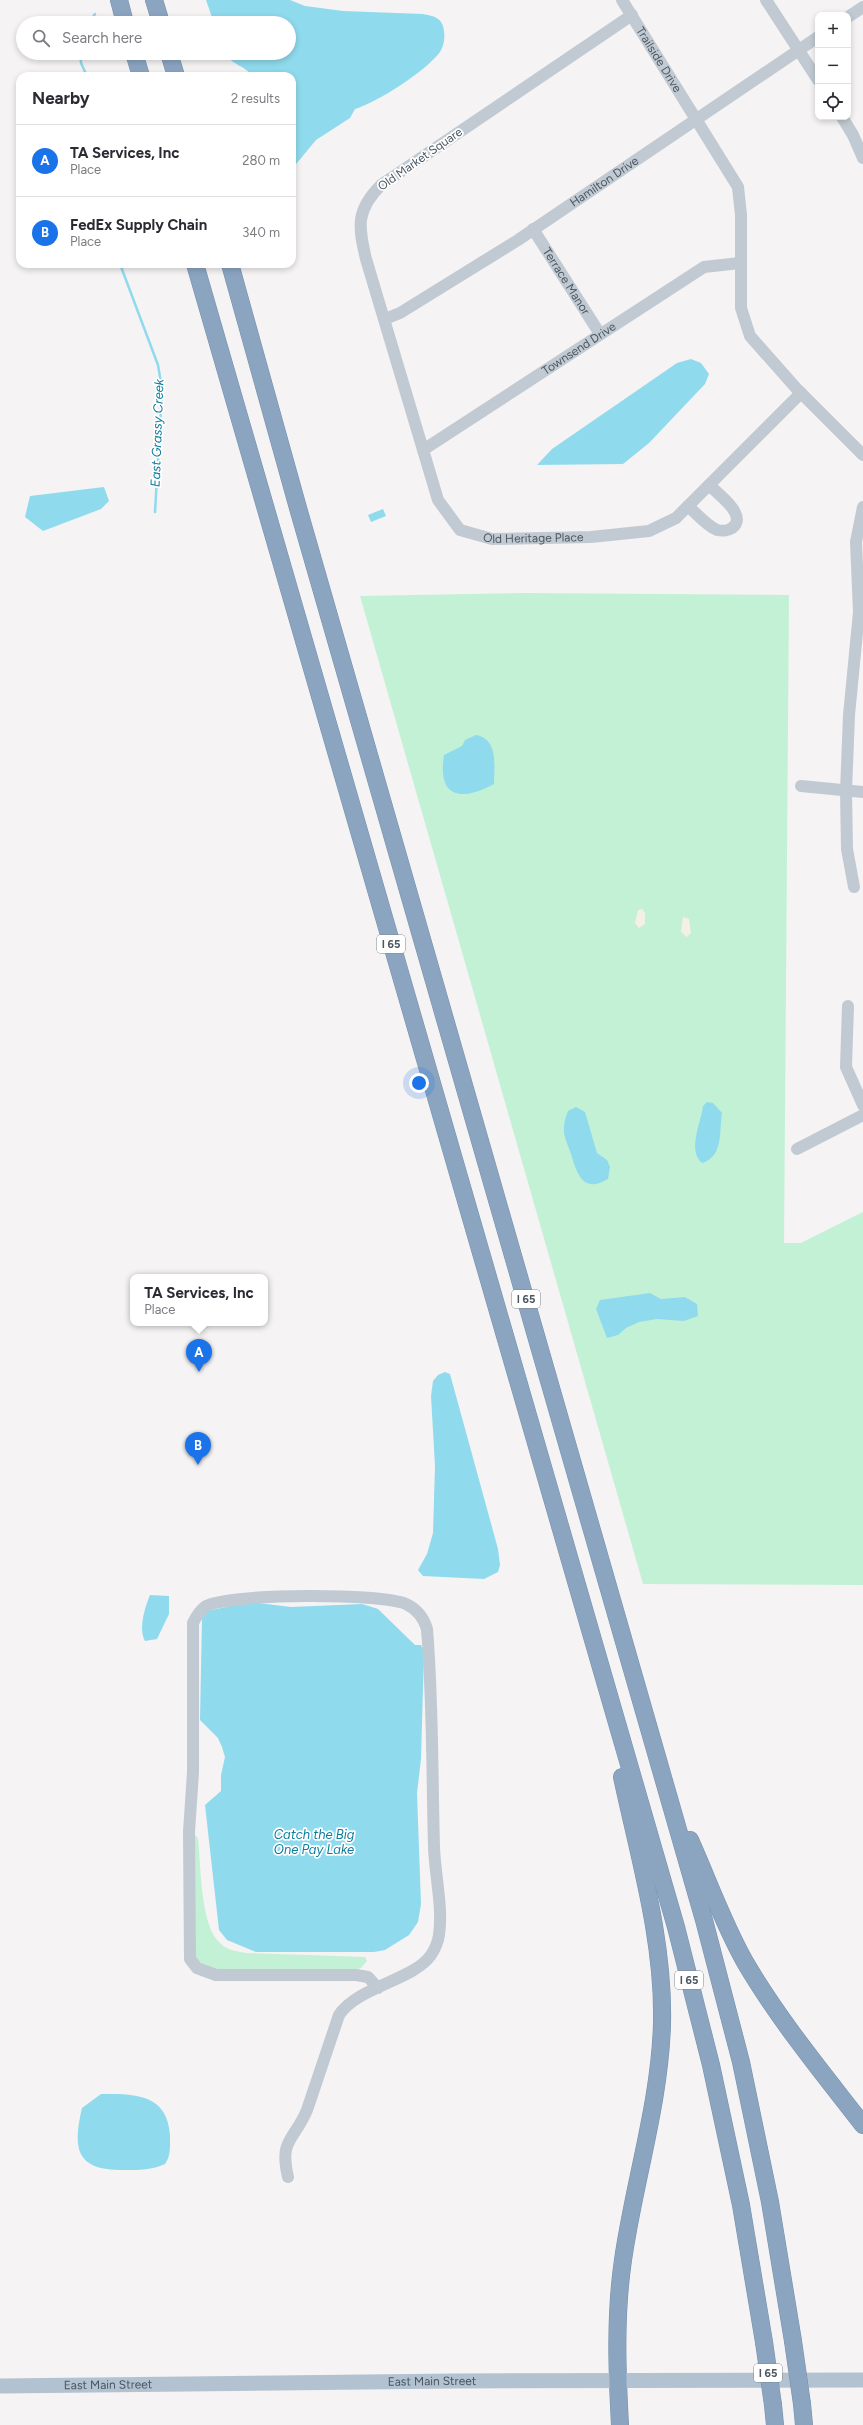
<!DOCTYPE html>
<meta charset="utf-8">
<style>
:root{--surface:#fff;--page:#f7f7f7;--text:#2b2b33;--muted:#7c7c81;--line:#e1e1e2;--accent:#1a73e8}
body{margin:0;font-family:Figtree,sans-serif;background:var(--page);color:var(--text)}
.controls{position:absolute;right:12px;top:12px;display:grid;overflow:hidden;border-radius:8px;box-shadow:0 2px 6px #0003}
.controls button{width:36px;height:36px;display:grid;place-items:center;padding:0;border:0;border-bottom:1px solid var(--line);background:var(--surface);color:var(--text);font:20px sans-serif}
.you{position:absolute;left:419px;top:1083px;width:14px;height:14px;margin:-10px;border:3px solid #fff;border-radius:50%;background:#1a73e8;box-shadow:0 0 0 6px #1a73e833}
.badge{display:grid;place-items:center;width:26px;height:26px;border-radius:50%;background:var(--accent);color:#fff;font-size:13px;font-weight:700}
.pin{position:absolute;translate:-50% -33px;filter:drop-shadow(0 1px 2px #0008)}
.pin::after{content:'';position:absolute;top:21px;width:14px;height:12px;background:inherit;clip-path:polygon(0 0,100% 0,50% 100%)}
.popup{position:absolute;left:130px;top:1274px;width:138px;height:52px;box-sizing:border-box;display:grid;place-content:center;border-radius:8px;background:var(--surface);filter:drop-shadow(0 1px 3px #0005);font-size:13px;white-space:nowrap;color:var(--muted)}
.popup b{font-size:15px;color:var(--text)}
.popup::after{content:'';position:absolute;left:50%;top:100%;margin-left:-8px;border:8px solid transparent;border-top-color:var(--surface)}
.list{margin:0;padding:0;list-style:none}
h2{display:flex;justify-content:space-between;align-items:center;height:52px;margin:0;padding:0 16px;font-size:17px}
h2 small{font-size:13px;font-weight:400;color:var(--muted)}
.list li{display:grid;grid-template-columns:26px 1fr auto;gap:12px;align-items:center;box-sizing:border-box;height:72px;padding:0 16px;border-top:1px solid var(--line)}
.list b{display:block;font-size:15px;white-space:nowrap}
.list p{margin:0;font-size:13px;white-space:nowrap;color:var(--muted)}
.list em{font-size:13px;font-style:normal;color:var(--muted)}
.icon{flex:none;width:22px;height:22px;fill:none;stroke:currentColor;stroke-width:2;stroke-linecap:round;stroke-linejoin:round}
.map{position:relative;flex:none;width:863px;height:2425px;overflow:hidden}
.search{position:absolute;background:var(--surface);box-shadow:0 2px 6px #0003;left:16px;top:16px;width:280px;height:44px;display:flex;align-items:center;gap:10px;box-sizing:border-box;padding:0 14px;border-radius:22px;color:var(--muted);font-size:15px}
.panel{position:absolute;background:var(--surface);box-shadow:0 2px 6px #0003;left:16px;top:72px;width:280px;height:196px;border-radius:12px}
.map>svg:first-child{display:block}
.green{fill:#c3f1d5}
.sand{fill:#f5f0e5}
.water{fill:#90daee}
.lines{fill:none;stroke-linecap:round;stroke-linejoin:round}
.stream{stroke:#90daee;stroke-width:2.5}
.highway-casing{stroke:#7690ad;stroke-width:18}
.minor{stroke:#c1cad2;stroke-width:12}
.major{stroke:#b3c2d1;stroke-width:15}
.highway{stroke:#8ba5c1;stroke-width:17}
.highway-bridge-casing{stroke:#7690ad;stroke-width:18;stroke-linecap:butt}
.highway-bridge{stroke:#8ba5c1;stroke-width:17}
.labels{text-anchor:middle;dominant-baseline:central;stroke-width:3.5;stroke-linejoin:round;paint-order:stroke}
.shield{fill:#fff;stroke:#808990;stroke-width:1}
.shield-label{font-size:11px;font-weight:bold;fill:#4a5661}
.street-label{font-size:12px;fill:#4a5661;stroke:#fff}
.water-label{font-size:13px;font-style:italic;fill:#0c7c9b;stroke:#fff}
</style>
<div class="map">
<svg width="863" height="2425" viewBox="0 0 863 2425">
<rect width="100%" height="100%" fill="#f5f3f3"/>
<g class="green">
<path d="M524 593 789 595 784 1243H801L863 1212V1585L643 1584 360 596Z"/>
<path d="M195 1835 198 1838C201 1865 200 1921 218 1941 226 1950 235 1951 246 1953L365 1957 367 1961 361 1968 348 1971 216 1969 196 1961 193 1955V1844Z"/>
</g>
<g class="sand">
<path d="M642 909 645 913V924L639 928 635 923 638 910Z"/>
<path d="M683 917 689 919 691 933 687 937 681 932Z"/>
</g>
<g class="water">
<path d="M206 0H290L305 6 343 11 423 14C434 16 443 18 444 31 445 38 444 46 440 52 426 71 378 102 355 109L350 118 316 140 292 169V76H252C245 65 231 65 225 53H289V23H214Z"/>
<path d="M691 359 701 363 709 374 705 384 649 443 623 464 537 465 552 449 677 363Z"/>
<path d="M104 487 109 501 101 509 43 531 25 517 30 496Z"/>
<path d="M383 509 386 516 371 522 368 515Z"/>
<path d="M476 735C499 739 494 767 494 784 461 802 437 798 444 755L462 746 465 740Z"/>
<path d="M707 1102 713 1103 722 1113C719 1130 724 1157 702 1163 687 1150 701 1123 703 1106Z"/>
<path d="M576 1107 585 1112 597 1153 607 1160 610 1167 608 1179C583 1194 577 1174 571 1154 568 1145 563 1136 564 1127 564 1122 566 1116 568 1111Z"/>
<path d="M650 1293 661 1299 685 1297 697 1304 698 1316 684 1321 657 1319 639 1322 626 1328 618 1335 607 1338 596 1309 600 1300Z"/>
<path d="M445 1372 450 1374 498 1549 500 1565 498 1572 484 1579 423 1576 418 1570 427 1554 433 1533 435 1466 431 1396 433 1381 438 1375Z"/>
<path d="M150 1595 169 1596V1614L157 1639 145 1641C138 1629 145 1607 150 1595Z"/>
<path d="M250 1602 291 1607 362 1604 378 1609 415 1645H421L424 1652 421 1759 417 1793 421 1904 418 1922 409 1935 385 1950 374 1952H256L227 1940 219 1930 205 1805 221 1791V1775L225 1757 222 1747 218 1738 200 1720 202 1618 207 1611Z"/>
<path d="M101 2094C134 2094 167 2093 170 2135 170 2145 171 2156 165 2164 152 2170 139 2170 126 2170 77 2171 72 2151 82 2108Z"/>
</g>
<g class="lines">
<g class="stream">
<path d="M89 23 95 14"/>
<path d="M80 53 81 63 87 76"/>
<path d="M120 264 158 365 162 389 155 512"/>
</g>
<g class="highway-casing">
<g id="highway">
<path d="M119 0 125 23"/>
<path d="M154 0 161 23"/>
<path d="M134 53 141 76"/>
<path d="M169 53 176 76"/>
<path d="M195 264 676 1927 711 2065 741 2205 764 2342"/>
<path d="M230 264 298 508 704 1920 741 2062 770 2202 793 2341"/>
<path d="M690 1840C708 1880 723 1923 745 1962 779 2020 822 2072 863 2125"/>
<path d="M802 2404 804 2425"/>
<path d="M773 2405 775 2425"/>
<path d="M620 2425C617 2371 615 2314 623 2260 634 2182 660 2103 662 2023 664 1940 639 1857 622 1777"/>
</g>
</g>
<g class="minor">
<path id="s1" d="M622 0 738 187 741 215V308L750 336 796 388 863 455"/>
<path d="M766 0 818 80"/>
<path id="s2" d="M632 15 381 185C356 210 358 226 366 259L438 500 460 530 492 539 591 537 649 531 676 518 801 393"/>
<path d="M848 17 863 7"/>
<path d="M842 117 853 135 863 158"/>
<path id="s3" d="M533 229 600 334"/>
<path id="s4" d="M385 319 400 313 518 240 818 37"/>
<path id="s5" d="M423 450 704 267 740 263"/>
<path d="M688 506C696 513 707 526 717 530 721 531 728 531 732 528 749 516 717 493 709 485"/>
<path d="M801 786 863 792"/>
<path d="M854 887 847 849 846 791 849 715 859 612 856 542 863 507"/>
<path d="M848 1006 846 1067 863 1105"/>
<path d="M797 1149 863 1115"/>
<path d="M288 2177C279 2139 294 2141 307 2110L339 2015C357 1987 414 1980 431 1955 435 1949 438 1942 439 1935 443 1907 435 1876 434 1847 432 1775 433 1702 427 1629 424 1619 417 1609 406 1604 380 1593 232 1593 206 1606 200 1610 196 1617 193 1623V1772L189 1832 190 1959 197 1968 216 1975H356L368 1977 378 1988"/>
</g>
<path class="major" id="s6" d="M0 2386 454 2381 863 2380"/>
<use href="#highway" class="highway"/>
<g class="highway-bridge-casing">
<g id="highway-bridge">
<path d="M793 2341 802 2404"/>
<path d="M764 2342 773 2405"/>
</g>
</g>
<use href="#highway-bridge" class="highway-bridge"/>
</g>
<g class="labels">
<g class="shield">
<rect x="377" y="935" width="28" height="18" rx="3"/>
<rect x="512" y="1290" width="28" height="18" rx="3"/>
<rect x="675" y="1971" width="28" height="18" rx="3"/>
<rect x="754" y="2364" width="28" height="18" rx="3"/>
</g>
<g class="shield-label">
<text x="391" y="944">I 65</text>
<text x="526" y="1299">I 65</text>
<text x="689" y="1980">I 65</text>
<text x="768" y="2373">I 65</text>
</g>
<g class="street-label">
<text stroke="none"><textPath href="#s1" startOffset="70">Trailside Drive</textPath></text>
<text transform="translate(420 159) rotate(-35)">Old Market Square</text>
<text stroke="none"><textPath href="#s4" startOffset="259">Hamilton Drive</textPath></text>
<text stroke="none"><textPath href="#s3" startOffset="62">Terrace Manor</textPath></text>
<text stroke="none"><textPath href="#s5" startOffset="186">Townsend Drive</textPath></text>
<text stroke="none"><textPath href="#s2" startOffset="747">Old Heritage Place</textPath></text>
<text stroke="none"><textPath href="#s6" startOffset="432">East Main Street</textPath></text>
<text stroke="none"><textPath href="#s6" startOffset="108">East Main Street</textPath></text>
</g>
<g class="water-label">
<text transform="translate(157 433) rotate(-88)">East Grassy Creek</text>
<text x="314" y="1834">Catch the Big<tspan x="314" dy="15">One Pay Lake</tspan></text>
</g>
</g>
</svg>
<div class="controls">
<button>+</button>
<button>−</button>
<button><svg class="icon" aria-label="locate" viewBox="0 0 24 24"><circle cx="12" cy="12" r="6"/><path d="M12 2v4M12 18v4M2 12h4M18 12h4"/></svg></button>
</div>
<div class="you"></div>
<div class="pin badge" style="left:199px;top:1372px">A</div>
<div class="popup"><b>TA Services, Inc</b>Place</div>
<div class="pin badge" style="left:198px;top:1465px">B</div>
<div class="search"><svg class="icon" aria-label="search" viewBox="0 0 24 24"><circle cx="10" cy="10" r="6"/><path d="M15 15l6 6"/></svg>Search here</div>
<section class="panel">
<h2>Nearby<small>2 results</small></h2>
<ul class="list">
<li><span class="badge">A</span><div><b>TA Services, Inc</b><p>Place</p></div><em>280 m</em></li>
<li><span class="badge">B</span><div><b>FedEx Supply Chain</b><p>Place</p></div><em>340 m</em></li>
</ul>
</section>
</div>
